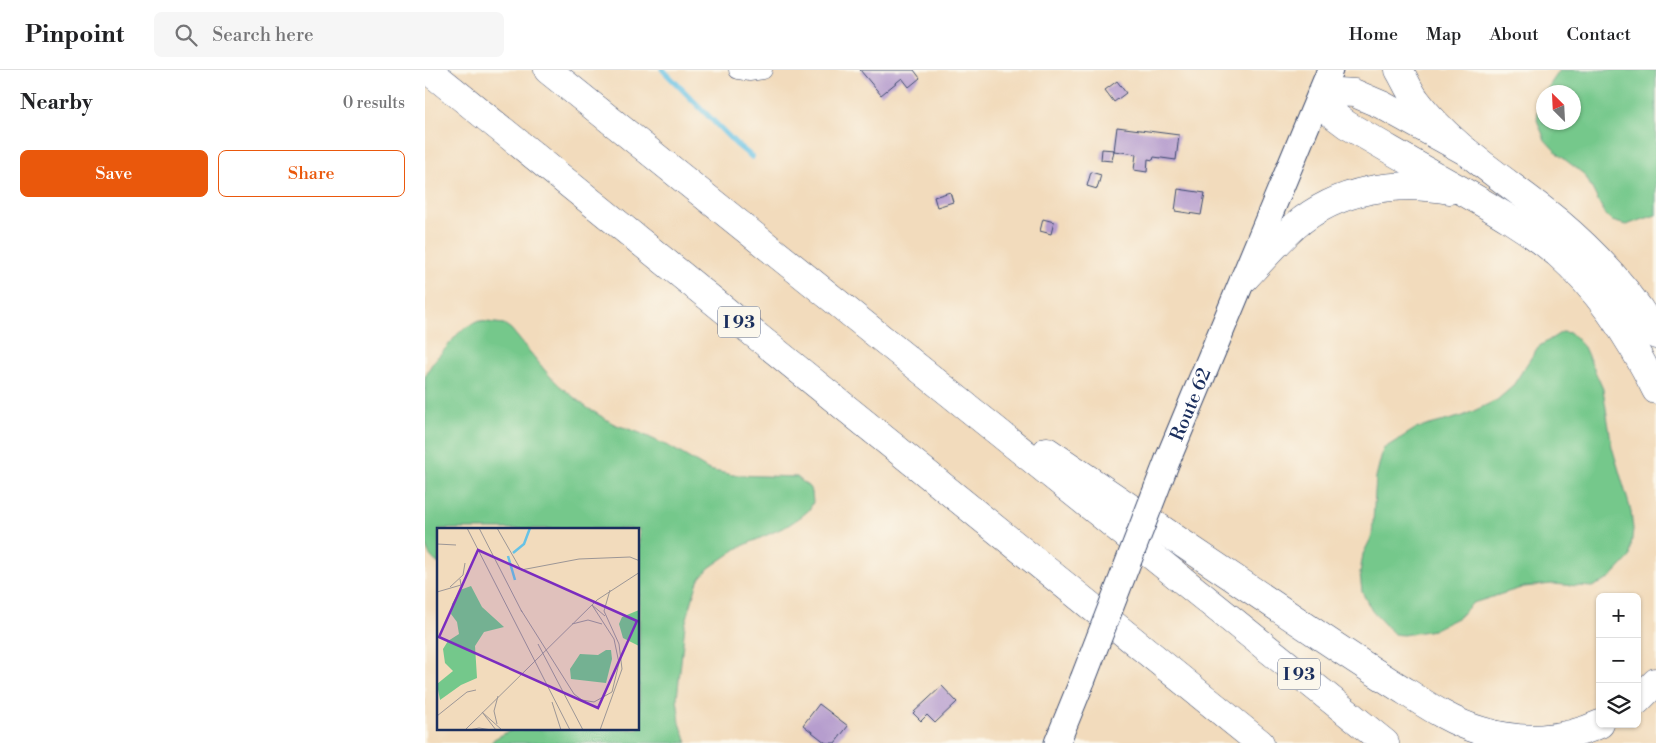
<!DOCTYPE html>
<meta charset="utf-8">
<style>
:root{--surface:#fff;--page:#f6f6f6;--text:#202124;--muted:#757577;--line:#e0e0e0;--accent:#ea580c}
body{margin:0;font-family:"Libre Bodoni",serif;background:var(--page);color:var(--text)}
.controls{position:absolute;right:15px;bottom:15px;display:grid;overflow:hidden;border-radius:8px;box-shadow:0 1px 4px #0004}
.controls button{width:45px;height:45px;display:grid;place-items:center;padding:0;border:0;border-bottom:1px solid var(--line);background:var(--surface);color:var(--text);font:25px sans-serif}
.compass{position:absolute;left:1111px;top:15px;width:45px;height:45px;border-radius:50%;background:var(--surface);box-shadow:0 1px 4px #0004;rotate:336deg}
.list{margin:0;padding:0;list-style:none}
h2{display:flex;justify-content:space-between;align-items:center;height:65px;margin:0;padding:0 20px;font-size:21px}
h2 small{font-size:16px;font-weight:400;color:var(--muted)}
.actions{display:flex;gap:10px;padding:15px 20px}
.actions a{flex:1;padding:11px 0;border:1px solid var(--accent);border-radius:8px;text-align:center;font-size:18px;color:var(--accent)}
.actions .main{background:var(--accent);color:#fff}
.icon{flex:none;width:28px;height:28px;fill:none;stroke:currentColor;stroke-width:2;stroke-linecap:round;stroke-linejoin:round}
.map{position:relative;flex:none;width:1231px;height:673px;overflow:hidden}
header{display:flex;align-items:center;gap:30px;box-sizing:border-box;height:70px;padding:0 25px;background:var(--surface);border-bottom:1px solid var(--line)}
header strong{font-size:24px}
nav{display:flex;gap:28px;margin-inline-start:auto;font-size:18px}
.search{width:350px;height:45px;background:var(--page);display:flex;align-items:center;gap:12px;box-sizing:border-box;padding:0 18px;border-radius:8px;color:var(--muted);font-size:19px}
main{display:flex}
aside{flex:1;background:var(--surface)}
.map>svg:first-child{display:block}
.green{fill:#74c88b;stroke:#487c74}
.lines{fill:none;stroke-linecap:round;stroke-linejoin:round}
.stream{stroke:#67c2e5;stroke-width:5.5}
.building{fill:#b69dce}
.street-casing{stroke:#3b496c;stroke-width:19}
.secondary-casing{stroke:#3b496c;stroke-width:27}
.highway-casing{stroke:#3b496c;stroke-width:29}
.street{stroke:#fff;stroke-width:18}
.secondary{stroke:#fff;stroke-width:25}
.highway{stroke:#fff;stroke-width:28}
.secondary-bridge-casing{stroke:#3b496c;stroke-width:27;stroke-linecap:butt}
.secondary-bridge{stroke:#fff;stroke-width:25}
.labels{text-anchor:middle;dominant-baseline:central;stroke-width:5;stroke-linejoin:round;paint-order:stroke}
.shield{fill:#fbf7ec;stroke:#5e6b89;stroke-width:1}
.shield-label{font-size:18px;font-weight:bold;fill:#1b2f5e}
.street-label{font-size:19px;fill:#1b2f5e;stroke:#fbf7ec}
.inset-river{fill:none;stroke:#67c2e5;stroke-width:2.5}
.inset-road{fill:none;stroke:#9c9696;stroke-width:1}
.view{fill:#7b2cbf;fill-opacity:0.15;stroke:#7b2cbf;stroke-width:2.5}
.inset-edge{fill:none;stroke:#1b2f5e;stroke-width:2.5}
</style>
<header>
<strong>Pinpoint</strong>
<div class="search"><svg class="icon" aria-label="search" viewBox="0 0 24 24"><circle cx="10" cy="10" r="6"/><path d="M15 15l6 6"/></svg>Search here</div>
<nav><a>Home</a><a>Map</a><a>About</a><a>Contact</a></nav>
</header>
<main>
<aside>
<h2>Nearby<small>0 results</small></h2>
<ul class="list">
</ul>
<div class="actions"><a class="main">Save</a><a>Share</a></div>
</aside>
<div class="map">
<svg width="1231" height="673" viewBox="0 0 1231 673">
<rect width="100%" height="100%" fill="#fbf7ec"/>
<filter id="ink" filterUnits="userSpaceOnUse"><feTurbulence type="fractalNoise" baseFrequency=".02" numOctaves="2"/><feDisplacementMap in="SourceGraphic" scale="10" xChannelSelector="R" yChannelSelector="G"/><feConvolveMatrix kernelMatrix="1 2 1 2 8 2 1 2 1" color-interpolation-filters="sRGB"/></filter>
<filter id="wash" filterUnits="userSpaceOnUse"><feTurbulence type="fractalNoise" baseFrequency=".0096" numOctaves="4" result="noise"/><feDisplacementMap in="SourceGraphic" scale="20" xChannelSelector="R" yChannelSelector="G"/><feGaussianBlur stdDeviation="1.12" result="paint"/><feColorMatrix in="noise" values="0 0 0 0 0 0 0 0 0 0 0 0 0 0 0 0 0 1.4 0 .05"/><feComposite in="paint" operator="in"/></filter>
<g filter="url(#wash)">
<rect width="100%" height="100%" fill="#f2dbbc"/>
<g class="green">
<path d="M1135 0H1231V145L1201 155 1187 151 1180 144 1160 105 1134 85 1120 70 1112 50 1113 39 1118 25V52H1148V22H1120Z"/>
<path d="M54 251 79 254 86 259 123 304 135 316 161 337 189 354 215 363 247 378 284 400 308 405 372 407 384 417 387 423 388 432 384 440 377 446 362 456 313 478 284 498 273 511 260 555 252 628 255 653 262 673H66L69 669 88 659H214V459H14V494C5 488 2 482 0 472V307C7 292 10 290 21 278 35 262 33 260 54 251Z"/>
<path d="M1137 262 1146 263 1159 277 1178 319 1187 377 1206 441 1208 459 1205 487 1184 509 1167 517 1127 514 1099 517 1048 533 1034 547 1008 560 978 565 969 564 947 541 937 522 935 503 938 484 947 466 951 407 958 379 990 359 1038 346 1072 330 1087 317 1113 277Z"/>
</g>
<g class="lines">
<path class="stream" d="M238 0 311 74 327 87"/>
</g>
<g id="blocks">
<g class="building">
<path d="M435 0H489L495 8 484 17 477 8 456 25Z"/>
<path d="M692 11 701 23 689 32 680 20Z"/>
<path d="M692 57 754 65 751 90 729 87 728 90 723 89 722 102 709 100 711 84 689 81Z"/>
<path d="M677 79 689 80 687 91 676 90Z"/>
<path d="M666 102 676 105 672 119 662 116Z"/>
<path d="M753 119 780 123 776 145 750 141Z"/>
<path d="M525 122 528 132 512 137 509 127Z"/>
<path d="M618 149 629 152 626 164 615 161Z"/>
<path d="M517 616 532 632 510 653 502 645 496 651 488 643Z"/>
<path d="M394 634 423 656 410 673H401L378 655Z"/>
</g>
</g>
</g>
<g filter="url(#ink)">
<use href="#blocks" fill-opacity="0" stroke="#3b496c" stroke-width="1"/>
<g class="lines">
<g class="street-casing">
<path id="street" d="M313 0 324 2 338 0"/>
</g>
<g class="secondary-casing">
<g id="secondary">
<path id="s1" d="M743 389 905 0"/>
<path d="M632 673 658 609"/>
</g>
</g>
<g class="highway-casing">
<g id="highway">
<path d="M3 0 835 673"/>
<path d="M123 0 960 673"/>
<path d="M974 0C980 10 984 21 991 30 1026 78 1086 113 1132 151 1170 183 1206 222 1231 265"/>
<path d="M1042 82 957 35 929 23 912 22 896 24 906 43 922 55C959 76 996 98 1034 119 1067 138 1102 158 1132 183 1175 221 1206 269 1231 320"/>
<path d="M819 209C836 191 852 172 870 156 913 119 971 110 1025 120"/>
<path d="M622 381C714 444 805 506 898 568 925 586 952 604 980 621 1004 637 1029 653 1057 661 1096 673 1138 671 1175 654"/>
<path d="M1212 631 1231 612"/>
</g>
</g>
<use href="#street" class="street"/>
<use href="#secondary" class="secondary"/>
<use href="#highway" class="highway"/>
<g class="secondary-bridge-casing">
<path id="secondary-bridge" d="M658 609 743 389"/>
</g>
<use href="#secondary-bridge" class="secondary-bridge"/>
</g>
</g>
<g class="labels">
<g class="shield">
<rect x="293" y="236.5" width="42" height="31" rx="4"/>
<rect x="853" y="588.5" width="42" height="31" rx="4"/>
</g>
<g class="shield-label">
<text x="314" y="252">I 93</text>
<text x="874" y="604">I 93</text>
</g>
<g class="street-label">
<text stroke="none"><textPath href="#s1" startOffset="59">Route 62</textPath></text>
</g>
</g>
<g transform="translate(12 458)">
<rect width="202" height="202" fill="#f2dbbc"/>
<path d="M34 58 45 79 67 99 47 104 38 118 40 150 24 157 3 172 0 156 16 143 8 135 6 121 11 113 22 106 20 94 14 86 15 76 23 62ZM202 82V118L186 110 182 96 185 89ZM169 122H174L175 131 169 155 134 151 133 141 143 126 161 127Z" fill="#74c88b"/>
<path class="inset-river" d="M76 25 87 16 93 0M71 28 78 52"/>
<path class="inset-road" d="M30 0 133 202M42 0 85 84M60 0 84 42 142 31 193 29 203 33M0 16 19 17M13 59 26 47 28 35M0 64 24 57 23 51M155 77 168 88M84 82 137 166 145 172 157 174 175 164 182 135 177 111 155 77M135 96 151 92 165 96M101 116 146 202M115 174 124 202M45 184 65 202M45 184 59 202M0 188 30 164 39 162M60 196 57 183 61 168M28 202 160 72 203 44M32 202 42 200 55 202M163 202 185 141 182 116 167 83 173 62"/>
<path class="view" d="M41 22 200 93 161 180 2 109Z"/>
<rect width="202" height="202" class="inset-edge"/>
</g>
</svg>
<div class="controls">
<button>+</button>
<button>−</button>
<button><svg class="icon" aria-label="layers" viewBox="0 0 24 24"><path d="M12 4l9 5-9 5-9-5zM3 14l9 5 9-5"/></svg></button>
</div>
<svg class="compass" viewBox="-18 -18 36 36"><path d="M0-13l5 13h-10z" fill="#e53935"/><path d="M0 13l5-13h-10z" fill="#757577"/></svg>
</div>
</main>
